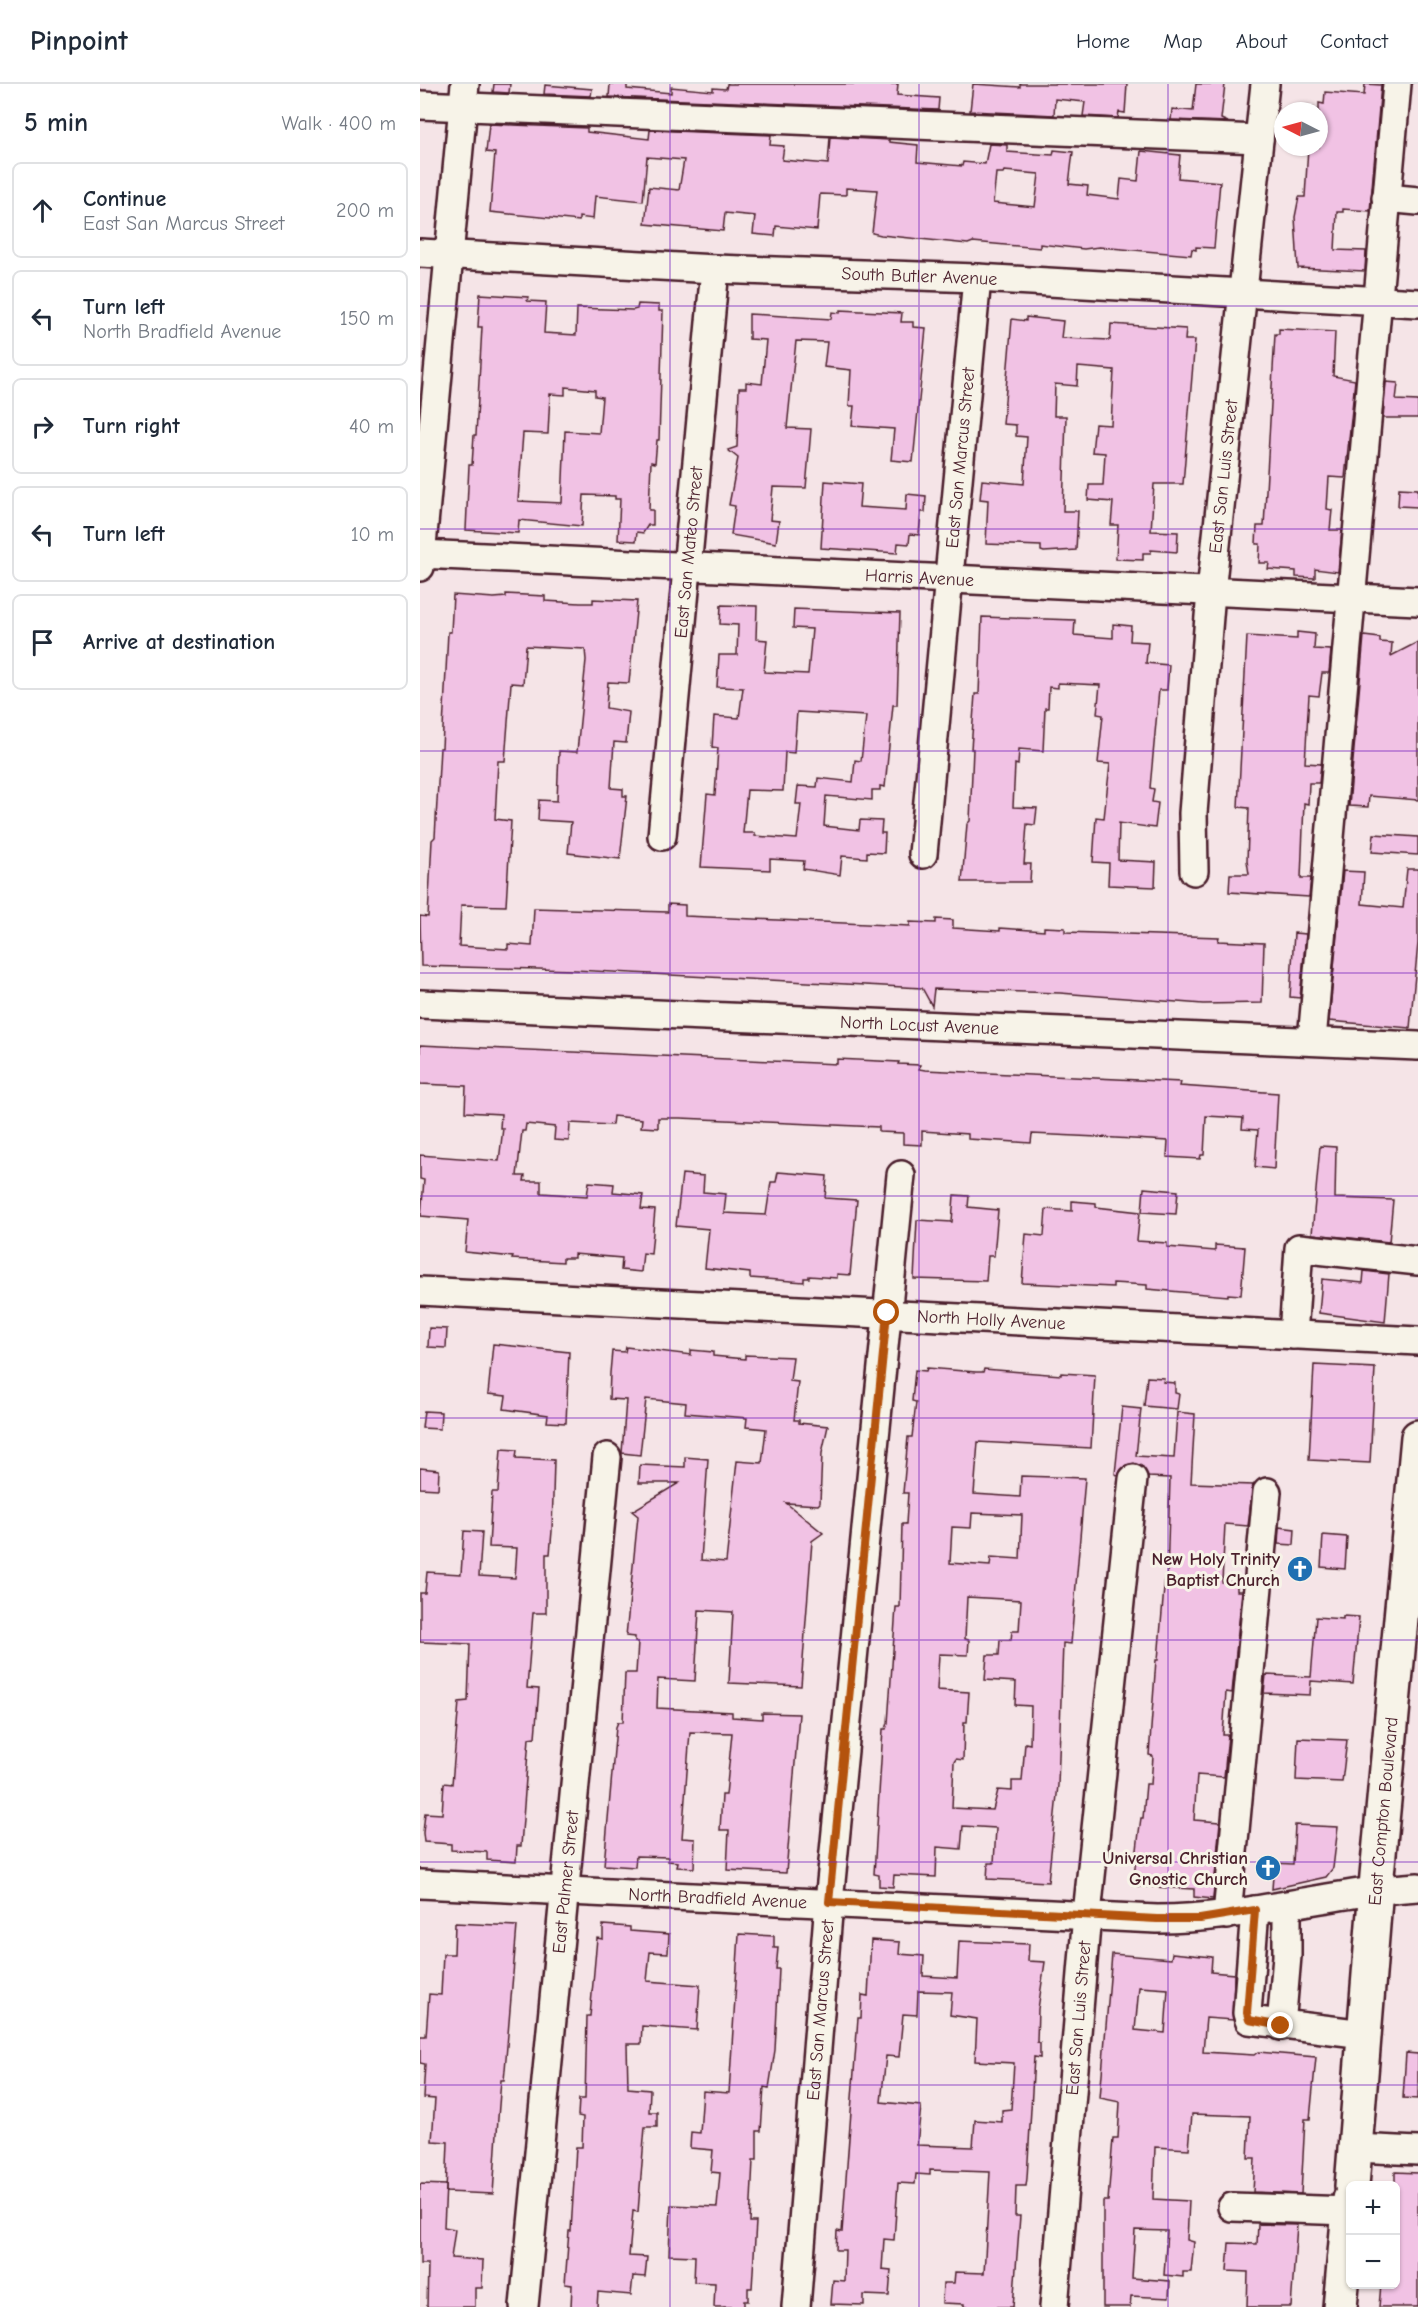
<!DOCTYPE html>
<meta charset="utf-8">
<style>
:root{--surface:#fff;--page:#f6f6f7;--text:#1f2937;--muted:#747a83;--line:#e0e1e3}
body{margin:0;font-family:"Comic Neue",sans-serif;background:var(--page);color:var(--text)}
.controls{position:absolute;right:18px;bottom:18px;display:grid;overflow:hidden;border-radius:9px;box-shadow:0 2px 4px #0004}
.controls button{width:54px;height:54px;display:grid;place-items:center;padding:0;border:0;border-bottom:2px solid var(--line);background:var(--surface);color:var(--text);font:30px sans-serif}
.compass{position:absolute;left:854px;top:18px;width:54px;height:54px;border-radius:50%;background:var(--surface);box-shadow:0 2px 4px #0004;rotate:276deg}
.stop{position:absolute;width:18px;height:18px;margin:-14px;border:4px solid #b45309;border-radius:50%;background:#fff}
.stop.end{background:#b45309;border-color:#fff;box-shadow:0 2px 6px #0008}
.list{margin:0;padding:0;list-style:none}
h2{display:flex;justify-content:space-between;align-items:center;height:78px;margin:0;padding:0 24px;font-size:26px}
h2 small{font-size:20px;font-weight:400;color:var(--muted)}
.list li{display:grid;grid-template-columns:39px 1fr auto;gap:18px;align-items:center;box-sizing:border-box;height:96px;margin:0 12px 12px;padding:0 12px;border:2px solid var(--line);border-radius:9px}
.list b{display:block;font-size:22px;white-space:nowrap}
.list p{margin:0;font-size:20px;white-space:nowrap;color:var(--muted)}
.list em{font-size:20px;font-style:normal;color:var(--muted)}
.icon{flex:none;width:33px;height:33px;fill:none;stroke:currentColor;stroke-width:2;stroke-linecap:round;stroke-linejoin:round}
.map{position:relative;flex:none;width:998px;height:2223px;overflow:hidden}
header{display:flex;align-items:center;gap:36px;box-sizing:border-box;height:84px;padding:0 30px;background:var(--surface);border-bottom:2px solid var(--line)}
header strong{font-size:28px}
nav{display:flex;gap:33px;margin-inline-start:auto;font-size:21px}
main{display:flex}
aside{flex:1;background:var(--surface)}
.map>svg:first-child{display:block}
.building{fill:#f1c2e4;stroke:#4a1f2b;stroke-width:1.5;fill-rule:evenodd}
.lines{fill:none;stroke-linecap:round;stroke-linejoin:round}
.minor-casing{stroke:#4a1f2b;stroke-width:32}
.major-casing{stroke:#4a1f2b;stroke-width:38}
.minor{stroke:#f7f3e8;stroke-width:27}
.major{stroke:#f7f3e8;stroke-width:33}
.route{stroke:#b45309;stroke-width:8}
.grid{fill:none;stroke:#7b2cbf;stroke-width:1.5;stroke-opacity:0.55}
.labels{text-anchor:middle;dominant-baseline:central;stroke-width:6;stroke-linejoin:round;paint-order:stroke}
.street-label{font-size:18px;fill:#4a1f2b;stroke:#f7f3e8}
.poi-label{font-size:18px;font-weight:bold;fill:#4a1f2b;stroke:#f7f3e8;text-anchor:end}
</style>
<header>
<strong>Pinpoint</strong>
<nav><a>Home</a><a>Map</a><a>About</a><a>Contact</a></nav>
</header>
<main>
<aside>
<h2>5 min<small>Walk · 400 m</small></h2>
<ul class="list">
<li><svg class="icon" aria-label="ahead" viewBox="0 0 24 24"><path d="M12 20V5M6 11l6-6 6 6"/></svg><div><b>Continue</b><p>East San Marcus Street</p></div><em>200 m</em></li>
<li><svg class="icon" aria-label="left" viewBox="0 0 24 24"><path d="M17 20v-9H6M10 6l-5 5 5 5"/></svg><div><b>Turn left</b><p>North Bradfield Avenue</p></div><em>150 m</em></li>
<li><svg class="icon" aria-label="right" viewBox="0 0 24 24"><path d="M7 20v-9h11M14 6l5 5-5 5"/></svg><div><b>Turn right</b></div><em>40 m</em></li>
<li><svg class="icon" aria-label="left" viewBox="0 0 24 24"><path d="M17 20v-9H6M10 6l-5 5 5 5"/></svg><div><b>Turn left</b></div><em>10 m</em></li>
<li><svg class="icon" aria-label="arrive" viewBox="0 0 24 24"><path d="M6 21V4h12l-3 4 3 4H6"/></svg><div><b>Arrive at destination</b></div></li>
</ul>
</aside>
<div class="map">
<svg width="998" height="2223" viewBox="0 0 998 2223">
<rect width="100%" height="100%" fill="#f5e4e7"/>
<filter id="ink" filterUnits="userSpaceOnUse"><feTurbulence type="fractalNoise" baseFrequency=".0167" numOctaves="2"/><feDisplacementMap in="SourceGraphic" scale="12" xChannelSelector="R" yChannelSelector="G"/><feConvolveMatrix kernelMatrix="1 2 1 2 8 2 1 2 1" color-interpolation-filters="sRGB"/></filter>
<g filter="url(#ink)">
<g class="building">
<path d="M74 0H90L89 9 73 8Z"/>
<path d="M190 0H207V5L251 9V3L293 7V4L306 5 307 0H478L477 11 519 14 518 26 189 13Z"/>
<path d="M553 0 600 3V0H707L705 29 699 28 698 34 663 32 665 18 635 15 634 31 550 27Z"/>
<path d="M776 0H805L801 35 808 38 751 36 752 25 773 27Z"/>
<path d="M945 0 961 1 950 127 923 125V128H917L915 166 946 167 945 187 878 184 875 133 879 113H885L888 63H899V19L904 20 905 8 944 11Z"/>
<path d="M125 1 172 5 171 12 124 10Z"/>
<path d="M69 40 167 44V48L229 55 230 46 351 51 350 61 364 62 362 76 408 80 410 53 469 56V58L498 61 497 78 542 82 543 78 565 80 569 60 587 61V68L633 71 634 66 653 68 649 100 668 102 667 111 699 115 701 95 718 97 721 67 760 71 758 94 800 98 794 164 776 163V166L772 165 771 171 679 163 664 165 620 160V164L553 158 548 160 461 151 452 149 457 106 426 104V111L400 110 397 146 356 142 355 152 333 150 335 132 305 129 303 147 225 140 229 103 259 106 264 76 227 73 223 117 175 112 173 135 159 133V137L70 128 75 69 66 68ZM584 87 619 90 615 123 573 119 576 89H583Z"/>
<path d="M60 210 108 213 107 217 126 218 124 249 156 251 157 224 213 226 217 225 218 220 239 221V227H243L239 356H237L235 379 231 378 229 426H233V441H228L223 449 217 448 216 457 198 456 200 415H195V412L164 411 162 442 99 436 98 449 46 446 49 381H52L54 351H56L62 243H58ZM145 303 175 306V312L182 313 179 349 145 347 142 419 98 417 103 349 128 350 130 310 145 311Z"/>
<path d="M420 226 482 229 481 238H493V243L506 244 493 378 471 376 474 345 432 342 434 322H429L431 286 404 283 407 258 376 257 367 344 391 345 386 404 353 403 350 436 359 437 356 459 311 451 315 422 309 421 318 374 308 366 317 363 319 304H326V298L342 300 346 256 329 255V230L411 235 412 228 420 229Z"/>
<path d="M606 233 643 237 641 254 690 256 691 240 766 245 765 256H775L763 400H734L731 447 758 448 757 468 731 466V469H723V476L696 475 698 441H691L693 418 668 416 669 401H683L685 369 672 368 675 340 691 341 694 286 658 283 657 302 635 300 634 332H646L643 427H658L656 466 624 468 621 467V462L566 460 568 416 560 415 562 396 604 400 607 353 596 352V341L583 340 592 235 606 237Z"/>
<path d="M859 245 915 248 913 292 935 296 925 394 909 393 907 425 912 426 910 446H922L918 488 895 485V494L876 493V487L848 485 849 479H839L840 460H836L837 442H844L855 250H859Z"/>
<path d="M966 298 978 299 976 316 998 317V334H963Z"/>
<path d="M405 397 441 400 439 423 486 426 487 410 506 412 505 428H501L499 451 490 450 489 460 478 459 477 469 401 464Z"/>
<path d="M979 404 998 405V423L978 422Z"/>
<path d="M86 510 125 512V517L160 519H173V515L217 517 209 599 188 598 186 624 209 628 206 659 194 658 191 704 203 705V712H207L200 775 148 769 151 738 118 736 119 716 137 717 139 667 157 668 166 576 165 565 106 562 103 600 91 599 85 677H78L75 735 91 737 86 822 41 821 39 862 88 865V860L112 862 114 824 248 828V820L265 821V832L490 842V838L516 839V835L533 836V844L580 847V844L624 847V843L645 844V848L799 853 798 857 844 859 842 919 783 920 640 909 514 905 512 922 502 904 154 886 1 882 0 832 8 833 12 756 15 753 20 664H22L28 548H31L33 511 74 514 86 513Z"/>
<path d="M301 521 337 522 336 555 347 556 344 588 388 590 392 545 373 544 374 525 480 529 477 621H473L465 703 460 702V706H452V716L406 712 404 742 439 746 440 736 462 737 461 749H465L464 769 447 768V774L422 772 420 791 383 785 384 777 350 775V786L281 783 287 710 295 711 298 664 292 663 294 632 319 634 323 604 297 603 299 571H317L318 541 300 540ZM377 628 446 632 441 677 435 676 433 698 398 694 397 703 378 702 376 720H381L377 755 335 752V749H323L327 706 363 707 365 668 374 669Z"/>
<path d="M562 533 655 536 654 551 693 554V540L711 542 710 557 728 558 726 579 749 581 747 606H739L730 704 734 705 732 718 738 719 735 744 699 739 698 776 736 778 735 803 688 801 689 779 673 778 676 733 684 734 690 680 678 679 683 631 677 630 680 601 638 599V604L629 603 628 624H625L623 667 599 665 598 681 595 680 593 723 617 724 615 741 607 740 604 780H611L610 798H542L547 740 550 737 553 665H551L555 610H559Z"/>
<path d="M877 548 895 550 894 565 911 566 909 589H902L899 612 889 611 885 679 901 680 899 699H889L888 720 884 719 881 794H891L889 813 809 808 810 790H829L827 777 829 724 818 723 827 552 877 555Z"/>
<path d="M944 552 960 554V558L972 559 971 572 998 558V716L949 712 948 723 929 722Z"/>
<path d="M954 750 998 753V771L952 768Z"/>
<path d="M987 785H998V859L990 944 909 937 923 787 944 788 942 820 983 824Z"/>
<path d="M874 849 886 850 880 914 870 913Z"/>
<path d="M0 961 417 980V975L479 978 478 980 500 981 499 985 505 986 761 998 760 1002 858 1009 854 1085 835 1083 838 1046 822 1045 823 1034 786 1032 784 1071H781L780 1075 747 1073 748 1057 678 1053 612 1050 611 1059 548 1055V1050L502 1047V1061L483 1060V1049L459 1048V1043L260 1034H238V1044L221 1043 222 1035 193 1032 192 1041 150 1039 149 1057 134 1056 135 1043 106 1040 105 1047H102L97 1092H105L104 1097H121V1109L167 1112 169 1098 194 1100 193 1108 223 1111 221 1125 235 1126 231 1170 223 1169 221 1188 201 1186 202 1174 154 1170V1174H143V1178L92 1175 93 1173 45 1168 48 1136 1 1132 4 1096 0 1095V1071L79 1077 83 1044H80L81 1030 45 1028 46 1002 0 1000Z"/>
<path d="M900 1062 916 1063 915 1114 973 1116 969 1158 892 1150Z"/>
<path d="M358 1088 407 1092 405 1114 437 1116 430 1191 417 1190V1194L389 1192V1194H384V1198L330 1194V1189L285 1184 289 1145 256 1142 262 1090 284 1092 283 1108 306 1110 304 1129 346 1131 351 1098H356Z"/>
<path d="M724 1104 758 1107 756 1130 722 1128Z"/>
<path d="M534 1111 549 1112 548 1123 578 1126 574 1172H568L566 1197 494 1195 497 1136 532 1138Z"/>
<path d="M652 1117 676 1119V1123L720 1128 717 1157 747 1159V1163L795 1167V1161L825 1163 821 1211 808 1210V1212L727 1205V1201L693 1199V1203L602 1199 606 1150 624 1152 626 1125 652 1127Z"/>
<path d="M944 1187 969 1190 965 1238 899 1229 902 1195 943 1199Z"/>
<path d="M9 1244 27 1245 26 1264 8 1263Z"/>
<path d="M73 1260 149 1268 146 1339 127 1338 128 1331 84 1325 86 1312 68 1310Z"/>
<path d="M206 1263 271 1271V1266L293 1268V1272L325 1275V1271L373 1273 370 1297 378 1298 374 1336H379V1339L408 1342 402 1369 400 1419 398 1421 366 1419 403 1449 392 1457 381 1602 309 1599 313 1528 279 1526 275 1597 238 1595 237 1624 312 1628V1633L342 1635V1629L379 1630 366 1789 307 1786 309 1746H300L302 1711H306L312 1649 270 1648 262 1754 275 1755 274 1784 257 1783 258 1778 248 1777V1773L216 1772 215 1783 184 1781 196 1643 198 1638H203L205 1589H216L218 1558H215V1553L206 1552 218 1432 212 1427 259 1399H219L220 1381 265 1383V1373L288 1375 281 1476 306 1478 317 1377 342 1379 346 1345 326 1343 327 1334 265 1329 266 1319 226 1315 220 1371 202 1369 206 1316 189 1315 190 1289 192 1267 205 1268Z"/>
<path d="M894 1281 955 1284 950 1379 889 1376Z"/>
<path d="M507 1284 556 1288H563L564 1285 641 1291V1289L675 1291 671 1364 558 1358 554 1410 600 1413 601 1392 665 1394 651 1560 643 1559 638 1701 628 1798 567 1795 568 1779H574L576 1744 543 1742 541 1765 517 1763 516 1793 474 1791 473 1803 459 1802V1791L454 1790 463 1645H466L468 1639 476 1523H480L482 1440H486L488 1409H483L488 1353H492L496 1318 492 1317 495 1286 506 1287ZM552 1429 602 1431 600 1475 571 1473 570 1482 530 1479 532 1443 551 1444ZM547 1513 601 1516 599 1547H592L591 1556H580L579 1571H567L565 1596 596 1598 595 1621 611 1622 610 1660 605 1659 602 1697H592V1707L578 1706 573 1726 532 1724 534 1678 536 1675 543 1676 544 1638H547L549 1608 517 1606 519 1570 548 1571 549 1556 545 1555Z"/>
<path d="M727 1293 744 1294 743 1298 755 1299V1309L759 1310 757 1325 724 1322Z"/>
<path d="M702 1323 721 1325 716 1372 754 1374 757 1328 775 1330 771 1399 833 1401 828 1442 805 1440 802 1498H817V1507H822L812 1609 806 1608 803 1651H808L804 1693 777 1691 774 1736 800 1738 793 1815 774 1813V1805L713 1802 719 1748 721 1734H723L726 1700H731L733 1672 729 1671 736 1576H738L745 1492H747L750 1394 728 1393 723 1383 714 1379 706 1381 698 1391 695 1390Z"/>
<path d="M4 1327 21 1328 20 1345 2 1344Z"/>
<path d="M81 1365 97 1366 96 1374 134 1376 132 1447 130 1470H126V1529H113L107 1604 119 1605 115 1653 109 1654 101 1762H97L96 1778 67 1776V1768L31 1766V1760L4 1758 3 1749 5 1729 22 1730 24 1699 32 1700 39 1618 48 1617 50 1560 0 1558V1509H5L7 1488 41 1490 44 1447 62 1448 59 1492 95 1494 97 1464 69 1463 72 1408H78Z"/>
<path d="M0 1384 19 1386 18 1405 0 1404Z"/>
<path d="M859 1443 875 1445 874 1461 858 1460Z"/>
<path d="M903 1451 927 1453 925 1485 901 1483Z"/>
<path d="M923 1532 939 1533 933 1600 891 1597 890 1611 844 1609 846 1591 891 1593 896 1533 923 1535Z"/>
<path d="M878 1654 927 1656 922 1698 876 1696Z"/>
<path d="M875 1741 918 1743 913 1784 906 1793 852 1805 854 1779 873 1780Z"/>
<path d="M35 1839 97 1842 85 1986 84 1996H81L78 2034 73 2110 26 2108 28 2058 12 2057 15 2015 3 2014 5 1980 0 1979V1952H6L9 1910 21 1911 23 1870H34Z"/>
<path d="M183 1841 210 1843V1847L249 1850 248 1869 230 1868 227 1897 280 1901 277 1946 222 1942 221 1960H207L208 2004 230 2006 229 2028H237V2043H225L218 2128 213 2127 209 2172 227 2173 225 2193 213 2192 211 2211 178 2208 177 2223H151L152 2201 145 2200 149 2147H151L156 2063H162L163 2033 158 2032 159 2015H165L167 1932H170L177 1854 183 1855Z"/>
<path d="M319 1850 354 1852V1864H358L356 1885H359L355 1966 349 2004 344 2003 341 2047H337V2076H333L330 2138H336L332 2204H328V2217H324V2223H294L295 2199 274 2198 275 2172 249 2171 251 2121 297 2123 300 2089 291 2088 293 2066 270 2064 271 2048 280 2049 283 2007 309 2009Z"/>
<path d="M451 1856 480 1858 479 1870 504 1872 503 1892 537 1894 539 1857 609 1860 608 1877 625 1878 618 1925 617 1958 620 1959V1974L614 1973 607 2094 606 2102H596L595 2132H600L593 2223H544V2220L522 2219 523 2199H534L535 2188 564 2189 570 2088 510 2086V2091L496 2090 495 2100 478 2099 474 2156 464 2155 462 2185 471 2186 469 2212 444 2211V2221L411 2220 413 2196 424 2197 425 2166H416L417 2147 422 2148 438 1934H441L442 1911 448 1912ZM498 1907 532 1908 530 1931 557 1935 555 1977 594 1979 591 2025 582 2026V2038L555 2036 553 2063 497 2061 501 2022 461 2018 466 1972 479 1973 483 1930 497 1931Z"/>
<path d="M752 1869 792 1873 791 1888 814 1890 813 1936 786 1934 783 1968 834 1971 838 1968 896 1973 890 2035H885L881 2110 833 2108 835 2074H828L830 2032 772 2030 769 2065 735 2063 733 2115 769 2117 767 2156 774 2158 771 2188H763V2193L744 2191 747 2147 715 2146 712 2194 750 2197 749 2214 711 2212 710 2223H683V2117H688L693 2054H698L700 2018 680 2014 692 1870 751 1875ZM719 1903 748 1905 745 1949 715 1946Z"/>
<path d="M986 1969 998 1970V2015L983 2014Z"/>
<path d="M975 2088 998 2089V2223H959L961 2200H975Z"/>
<path d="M0 2100 26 2101 24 2143 35 2145 31 2174 63 2176 62 2204H55V2223H7L8 2180H0Z"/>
<path d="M838 2140 877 2141 871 2223H827L828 2188 807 2187 809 2159 837 2160Z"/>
</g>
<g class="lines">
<g class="minor-casing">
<g id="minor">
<path d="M0 21 839 55"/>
<path d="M966 114 998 117"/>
<path id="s1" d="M0 169 295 185 557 194 998 219"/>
<path id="s2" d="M0 470 998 517"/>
<path d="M0 483 45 0"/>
<path id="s3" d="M242 752 295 185"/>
<path id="s4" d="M503 770 557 194"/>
<path id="s5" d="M774 787 773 729 791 508 845 0"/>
<path id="s6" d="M0 920 998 962"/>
<path d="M892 956 977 0"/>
<path id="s7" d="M0 1207 998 1257"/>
<path d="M873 1251 879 1164 998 1177"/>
<path id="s8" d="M0 1800 737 1835C825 1835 910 1808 998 1803"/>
<path d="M835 1826 827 1929 829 1936 944 1950"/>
<path d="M807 1831 847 1408"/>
<path d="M861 1942 867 1872V1822"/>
<path d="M936 2064 998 2067"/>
<path d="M812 2123 929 2127"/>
<path id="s9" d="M104 2222 187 1373"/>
<path id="s10" d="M376 2223 409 1818 481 1091"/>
<path id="s11" d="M634 2223 667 1830 713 1395"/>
</g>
</g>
<g class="major-casing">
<g id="major">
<path id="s12" d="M932 2102 957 1791 998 1353"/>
<path d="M920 2223 930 2115"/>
</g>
</g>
<use href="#minor" class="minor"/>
<use href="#major" class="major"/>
</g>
</g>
<g class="lines" filter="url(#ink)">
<path class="route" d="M467 1229 409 1818 737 1835H780L835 1826 827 1929 829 1936 861 1942"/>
</g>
<path class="grid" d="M250 0V2223M499 0V2223M748 0V2223M0 222H998M0 445H998M0 667H998M0 889H998M0 1112H998M0 1334H998M0 1556H998M0 1778H998M0 2001H998"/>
<defs>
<g id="church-disc" transform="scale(1.35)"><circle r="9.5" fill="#1f6fb2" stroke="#f7f3e8"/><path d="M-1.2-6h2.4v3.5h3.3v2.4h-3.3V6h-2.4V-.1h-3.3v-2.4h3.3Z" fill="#fff"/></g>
</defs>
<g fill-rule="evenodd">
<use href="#church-disc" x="880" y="1485"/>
<use href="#church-disc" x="848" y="1784"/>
</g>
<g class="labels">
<g class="street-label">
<text stroke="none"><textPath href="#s1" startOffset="500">South Butler Avenue</textPath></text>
<text stroke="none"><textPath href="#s4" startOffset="398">East San Marcus Street</textPath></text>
<text stroke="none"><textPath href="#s5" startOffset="396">East San Luis Street</textPath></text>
<text stroke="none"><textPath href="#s3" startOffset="285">East San Mateo Street</textPath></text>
<text stroke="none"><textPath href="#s2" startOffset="500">Harris Avenue</textPath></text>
<text stroke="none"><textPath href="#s6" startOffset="500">North Locust Avenue</textPath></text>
<text stroke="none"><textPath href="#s7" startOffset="572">North Holly Avenue</textPath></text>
<text stroke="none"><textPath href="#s12" startOffset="376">East Compton Boulevard</textPath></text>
<text stroke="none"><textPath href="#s9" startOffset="426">East Palmer Street</textPath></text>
<text stroke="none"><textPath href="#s8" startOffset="298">North Bradfield Avenue</textPath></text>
<text stroke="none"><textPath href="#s10" startOffset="298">East San Marcus Street</textPath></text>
<text stroke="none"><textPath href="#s11" startOffset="290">East San Luis Street</textPath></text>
</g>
<g class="poi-label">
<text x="860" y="1475">New Holy Trinity<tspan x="860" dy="21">Baptist Church</tspan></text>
<text x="828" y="1774">Universal Christian<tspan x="828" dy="21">Gnostic Church</tspan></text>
</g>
</g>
</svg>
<div class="controls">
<button>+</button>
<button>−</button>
</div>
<svg class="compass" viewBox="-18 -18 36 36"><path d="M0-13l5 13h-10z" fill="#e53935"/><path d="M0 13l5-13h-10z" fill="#747a83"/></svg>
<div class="stop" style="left:467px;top:1229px"></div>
<div class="stop end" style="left:861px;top:1942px"></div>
</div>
</main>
